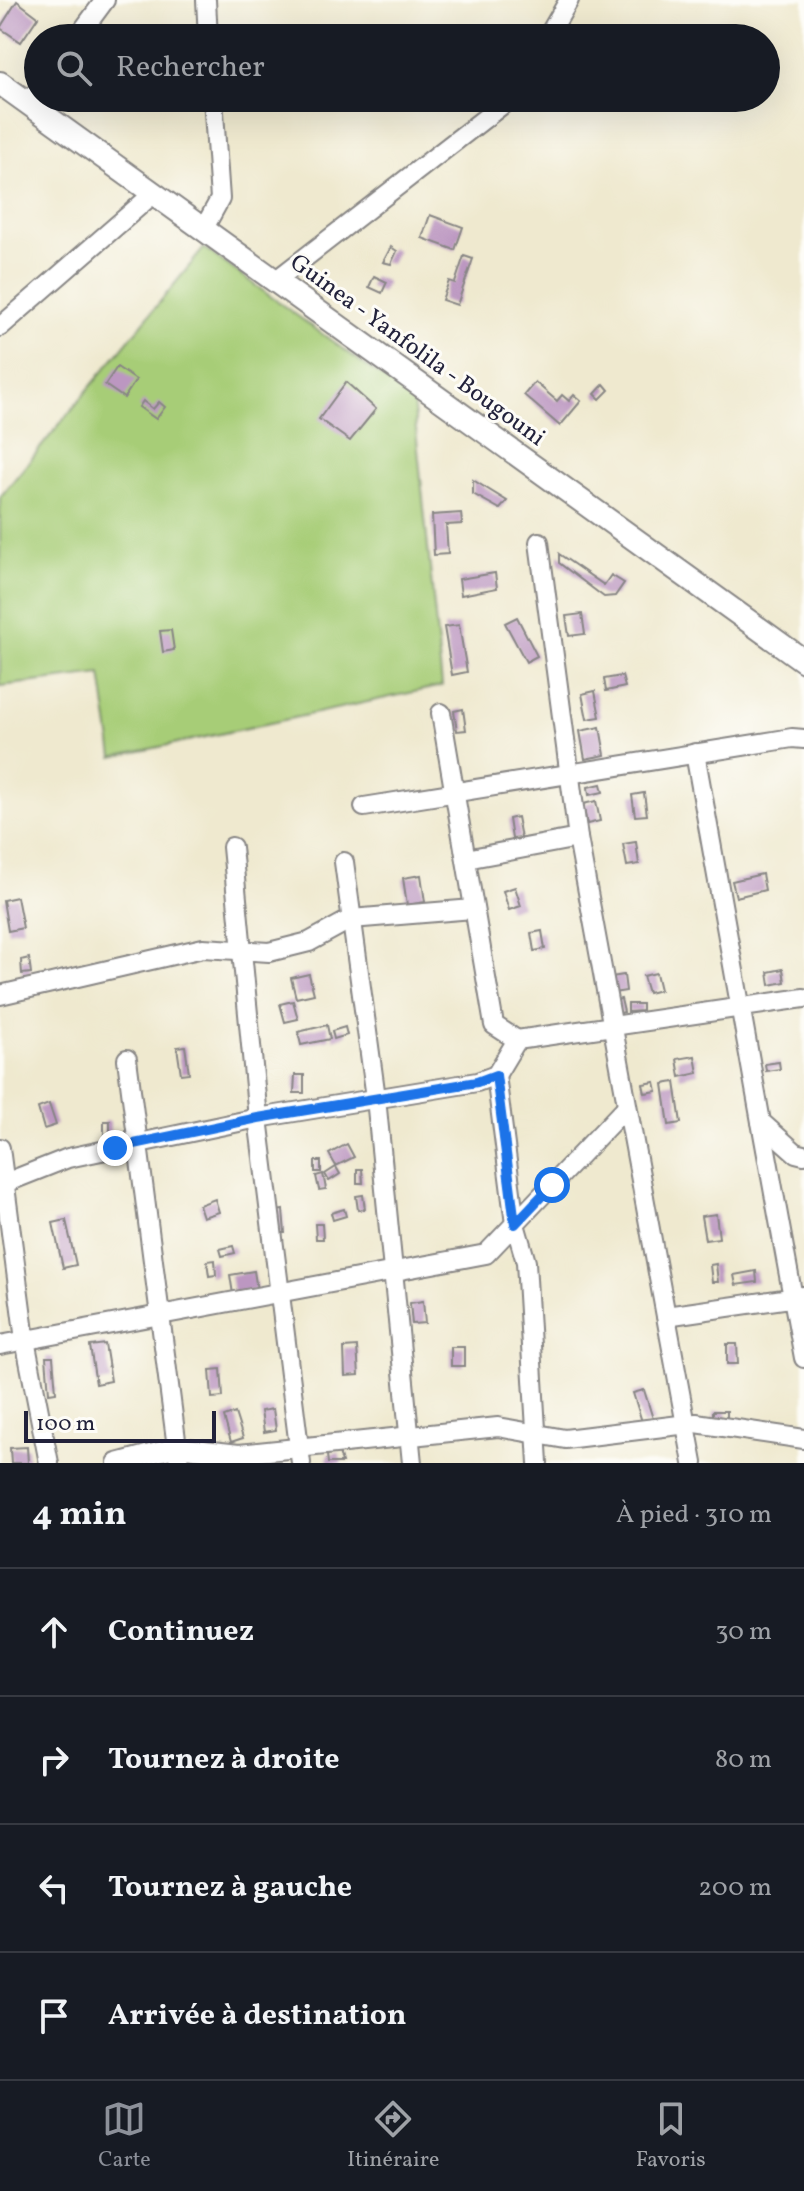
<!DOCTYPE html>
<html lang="fr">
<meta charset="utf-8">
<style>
:root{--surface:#171b24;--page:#20242c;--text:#f1f3f6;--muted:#9ea1a6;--line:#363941;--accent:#8c9099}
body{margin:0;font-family:Vollkorn,serif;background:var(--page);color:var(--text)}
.scale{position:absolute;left:24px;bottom:20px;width:192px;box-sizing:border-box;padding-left:8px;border:4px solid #22223b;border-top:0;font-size:22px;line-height:28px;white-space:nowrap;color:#22223b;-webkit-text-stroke:6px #fdfcf7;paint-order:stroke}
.stop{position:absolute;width:24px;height:24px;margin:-18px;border:6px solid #1a73e8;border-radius:50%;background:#fff}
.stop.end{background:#1a73e8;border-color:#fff;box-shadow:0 2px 8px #0008}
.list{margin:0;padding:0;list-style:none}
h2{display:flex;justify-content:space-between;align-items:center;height:104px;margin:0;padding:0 32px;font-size:34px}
h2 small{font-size:26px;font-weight:400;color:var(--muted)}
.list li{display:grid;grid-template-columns:52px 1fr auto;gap:24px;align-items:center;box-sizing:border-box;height:128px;padding:0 32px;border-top:2px solid var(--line)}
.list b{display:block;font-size:30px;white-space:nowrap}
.list em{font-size:26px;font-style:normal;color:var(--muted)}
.icon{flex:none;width:44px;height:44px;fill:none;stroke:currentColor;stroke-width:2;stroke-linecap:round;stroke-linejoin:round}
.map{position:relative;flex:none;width:804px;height:1463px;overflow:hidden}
.search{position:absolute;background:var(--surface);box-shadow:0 8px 32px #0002;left:24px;right:24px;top:24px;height:88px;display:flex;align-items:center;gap:20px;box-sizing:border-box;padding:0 28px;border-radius:44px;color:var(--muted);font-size:30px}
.sheet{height:616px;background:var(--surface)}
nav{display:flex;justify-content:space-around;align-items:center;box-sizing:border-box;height:112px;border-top:2px solid var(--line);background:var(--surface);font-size:22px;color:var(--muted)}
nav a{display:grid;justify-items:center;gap:4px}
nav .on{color:var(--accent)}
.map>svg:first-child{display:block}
.green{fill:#a7cd77;stroke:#647859;stroke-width:2}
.building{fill:#bc97c1}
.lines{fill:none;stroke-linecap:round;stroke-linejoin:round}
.minor-casing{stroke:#888685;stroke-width:22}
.major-casing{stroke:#888685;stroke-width:26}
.minor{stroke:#fff;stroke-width:18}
.major{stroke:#fff;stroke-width:22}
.route{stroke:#1a73e8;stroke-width:10}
.labels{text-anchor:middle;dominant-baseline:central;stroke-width:6;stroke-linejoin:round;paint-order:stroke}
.street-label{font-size:24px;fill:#22223b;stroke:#fdfcf7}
</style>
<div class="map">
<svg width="804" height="1463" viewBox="0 0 804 1463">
<rect width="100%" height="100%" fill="#fdfcf7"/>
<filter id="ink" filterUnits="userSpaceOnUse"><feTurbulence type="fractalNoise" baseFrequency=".0125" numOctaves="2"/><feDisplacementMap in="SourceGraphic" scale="16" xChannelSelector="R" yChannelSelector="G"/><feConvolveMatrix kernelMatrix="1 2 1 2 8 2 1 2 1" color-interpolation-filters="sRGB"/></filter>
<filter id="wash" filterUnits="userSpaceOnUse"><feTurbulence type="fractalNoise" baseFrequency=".006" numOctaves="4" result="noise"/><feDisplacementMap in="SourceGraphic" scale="32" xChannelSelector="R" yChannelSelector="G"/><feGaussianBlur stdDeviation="1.8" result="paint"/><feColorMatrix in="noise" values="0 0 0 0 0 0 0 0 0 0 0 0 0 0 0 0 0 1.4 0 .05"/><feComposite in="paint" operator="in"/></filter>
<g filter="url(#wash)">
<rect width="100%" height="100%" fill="#efe9cf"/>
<path class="green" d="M204 248 413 400 442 686 113 757 101 674 0 686V497Z"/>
<g id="blocks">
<g class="building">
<path d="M17 1 38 17 21 42 0 28Z"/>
<path d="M430 215 463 227 455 250 422 238Z"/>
<path d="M391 247 397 251 391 264 383 262Z"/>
<path d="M464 256 473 259 457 305 442 300 449 281 455 283Z"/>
<path d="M374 276 387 282 382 293 369 287Z"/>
<path d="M117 367 136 380 124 398 105 385Z"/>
<path d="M346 382 376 409 350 441 319 419Z"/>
<path d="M535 382 557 401 562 395 569 401 574 395 581 401 560 426 524 395Z"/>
<path d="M604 384 609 390 600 399 595 394Z"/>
<path d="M143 401 153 409 159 402 165 407 156 419 139 407Z"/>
<path d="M473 480 507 501 500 509 473 494Z"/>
<path d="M461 513 462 524 446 525 448 554 434 555 432 515Z"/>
<path d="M559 554 604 585 611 575 624 583 615 596 604 597 559 563Z"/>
<path d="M495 573 497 588 461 595 459 579Z"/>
<path d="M582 614 585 634 569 636 566 616Z"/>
<path d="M517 617 537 656 526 662 505 623Z"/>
<path d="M459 625 467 672 452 675 444 627Z"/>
<path d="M171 630 174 650 163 652 160 631Z"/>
<path d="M622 676 625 687 606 691 604 679Z"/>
<path d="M595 691 600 717 587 719 582 694Z"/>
<path d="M463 709 466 730 457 731 454 711Z"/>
<path d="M600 727 605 755 585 759 580 731Z"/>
<path d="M601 784 603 792 589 795 588 787Z"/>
<path d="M644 793 647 815 635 816 632 795Z"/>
<path d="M596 801 600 821 587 824 583 804Z"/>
<path d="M517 817 521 838 512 839 509 819Z"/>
<path d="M636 842 639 864 627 866 623 844Z"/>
<path d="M762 874 765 890 736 897 732 881Z"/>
<path d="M421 875 425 902 407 905 403 878Z"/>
<path d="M515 887 521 906 509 910 503 891Z"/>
<path d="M17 897 23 928 8 931 3 900Z"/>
<path d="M542 931 545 949 534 951 531 933Z"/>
<path d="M29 958 31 973 22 974 21 960Z"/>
<path d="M783 969 785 982 770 985 768 972Z"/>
<path d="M656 973 660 990 648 993 643 976Z"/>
<path d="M309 974 314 994 296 998 291 978Z"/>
<path d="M624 975 626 991 613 993 611 977Z"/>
<path d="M621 999 624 1012 620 1013 616 1000Z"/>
<path d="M293 1001 298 1019 285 1022 280 1004Z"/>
<path d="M628 1004H642V1011L628 1012Z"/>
<path d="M327 1025 330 1039 301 1045 298 1032Z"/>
<path d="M345 1027 347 1035 334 1039 332 1031Z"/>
<path d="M185 1046 189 1073 181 1074 177 1047Z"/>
<path d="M695 1056 698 1073 680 1077 677 1059Z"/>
<path d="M779 1062 780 1069 766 1071 765 1064Z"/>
<path d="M295 1075H304V1093H294Z"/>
<path d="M655 1082 657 1091 645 1093 643 1084Z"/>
<path d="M675 1082 681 1123 669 1125 663 1084Z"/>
<path d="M49 1104 56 1125 44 1129 38 1108Z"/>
<rect x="104" y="1121" width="6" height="19"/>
<path d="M347 1144 354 1157 336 1166 329 1154Z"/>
<rect x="315" y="1161" width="6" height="11"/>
<path d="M336 1167 340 1174 329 1181 325 1174Z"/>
<path d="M357 1169H362L363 1183H357Z"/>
<path d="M323 1174 326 1189 319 1190 316 1176Z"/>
<path d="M363 1195 365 1209 358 1210 356 1196Z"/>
<path d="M215 1199 219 1212 203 1217 199 1205Z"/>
<path d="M344 1209 346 1216 333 1220 331 1213Z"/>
<path d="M283 1210 285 1233H278L277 1211Z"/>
<path d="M716 1214 719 1238 705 1240 701 1216Z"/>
<path d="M66 1220 76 1265 63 1268 53 1223Z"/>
<path d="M315 1224H322L323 1239H316Z"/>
<path d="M233 1246 235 1253 222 1256 220 1249Z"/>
<path d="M215 1260 216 1275 209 1276 207 1261Z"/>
<path d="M716 1264 718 1282H712L710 1265Z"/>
<path d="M254 1271 257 1290 233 1294 230 1275Z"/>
<path d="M756 1271 757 1282 736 1285 734 1275Z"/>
<path d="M423 1301 425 1323 412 1324 410 1303Z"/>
<path d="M105 1344 111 1381 96 1384 90 1346Z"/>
<path d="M727 1344H737L738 1364H727Z"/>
<path d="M357 1347 359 1375 345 1376 344 1348Z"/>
<rect x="451" y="1347" width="13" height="19"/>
<path d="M46 1357H53L56 1392 49 1393Z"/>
<path d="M221 1369 223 1397 212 1398 210 1370Z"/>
<path d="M644 1390 654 1422 643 1425 633 1393Z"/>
<path d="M273 1409 276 1430 264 1432 261 1411Z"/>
<rect x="713" y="1411" width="14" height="8"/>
<path d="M235 1413 243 1438 231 1442 224 1417Z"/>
<path d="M27 1447 28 1463H11L10 1448Z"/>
<path d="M339 1452 342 1463H328L327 1455Z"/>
</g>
</g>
</g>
<g filter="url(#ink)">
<use href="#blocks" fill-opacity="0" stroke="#888685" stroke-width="2"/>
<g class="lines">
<g class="minor-casing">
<g id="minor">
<path d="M206 0 208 38"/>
<path d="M77 38 105 0"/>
<path d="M547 38 569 0"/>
<path d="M28 103 38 90"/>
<path d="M203 230 220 199 213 98"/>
<path d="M275 281 511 98"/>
<path d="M0 327 153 194"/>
<path d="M539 542 578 838 693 1463"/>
<path d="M441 713 494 1025 517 1040"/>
<path d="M695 753 761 1122 796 1153 804 1155"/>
<path d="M364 807 792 738 804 739"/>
<path d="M232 847 258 1118 301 1463"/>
<path d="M466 859 578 838"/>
<path d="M344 862 376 1098 412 1463"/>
<path d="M0 995 203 948 269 952 309 942 351 919 473 909"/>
<path d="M127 1059 179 1463"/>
<path d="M496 1075 515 1224 526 1262 538 1463"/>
<path d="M761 1122 804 1358"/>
<path d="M0 1148 25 1340 49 1463"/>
<path d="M0 1185 68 1158 258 1118 477 1082 496 1075 517 1040 804 998"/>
<path d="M666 1316 804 1296"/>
<path d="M0 1345 486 1254 627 1106"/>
<path d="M117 1463 177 1447 239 1454 498 1427 565 1439 696 1423 804 1439"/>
</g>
</g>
<g class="major-casing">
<path id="major" d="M0 83 804 661"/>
</g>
<use href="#minor" class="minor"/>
<use href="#major" class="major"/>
</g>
</g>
<g class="lines" filter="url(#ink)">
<path class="route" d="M115 1148 258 1118 477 1082 496 1075 515 1224 552 1185"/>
</g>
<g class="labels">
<g class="street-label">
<text transform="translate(417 351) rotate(36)">Guinea - Yanfolila - Bougouni</text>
</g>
</g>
</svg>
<div class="scale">100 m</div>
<div class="stop" style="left:552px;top:1185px"></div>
<div class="stop end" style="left:115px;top:1148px"></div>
<div class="search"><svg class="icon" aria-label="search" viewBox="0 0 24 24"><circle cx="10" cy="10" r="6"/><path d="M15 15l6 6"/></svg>Rechercher</div>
</div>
<section class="sheet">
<h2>4 min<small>À pied · 310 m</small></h2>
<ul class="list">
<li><svg class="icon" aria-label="ahead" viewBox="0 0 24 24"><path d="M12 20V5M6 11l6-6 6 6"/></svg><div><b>Continuez</b></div><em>30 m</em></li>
<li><svg class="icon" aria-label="right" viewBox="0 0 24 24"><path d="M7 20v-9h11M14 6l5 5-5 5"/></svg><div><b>Tournez à droite</b></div><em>80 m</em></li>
<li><svg class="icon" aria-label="left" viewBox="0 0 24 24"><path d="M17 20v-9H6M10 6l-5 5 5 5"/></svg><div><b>Tournez à gauche</b></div><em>200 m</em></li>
<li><svg class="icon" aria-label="arrive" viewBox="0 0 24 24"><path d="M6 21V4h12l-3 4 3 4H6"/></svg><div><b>Arrivée à destination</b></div></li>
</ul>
</section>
<nav>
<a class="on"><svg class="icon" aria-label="map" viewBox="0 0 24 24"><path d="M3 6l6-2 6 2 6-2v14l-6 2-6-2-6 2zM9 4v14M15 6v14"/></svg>Carte</a>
<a><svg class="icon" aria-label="directions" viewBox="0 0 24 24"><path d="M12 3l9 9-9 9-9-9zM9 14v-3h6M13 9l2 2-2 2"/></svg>Itinéraire</a>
<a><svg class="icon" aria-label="saved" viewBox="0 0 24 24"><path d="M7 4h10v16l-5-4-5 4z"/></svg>Favoris</a>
</nav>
